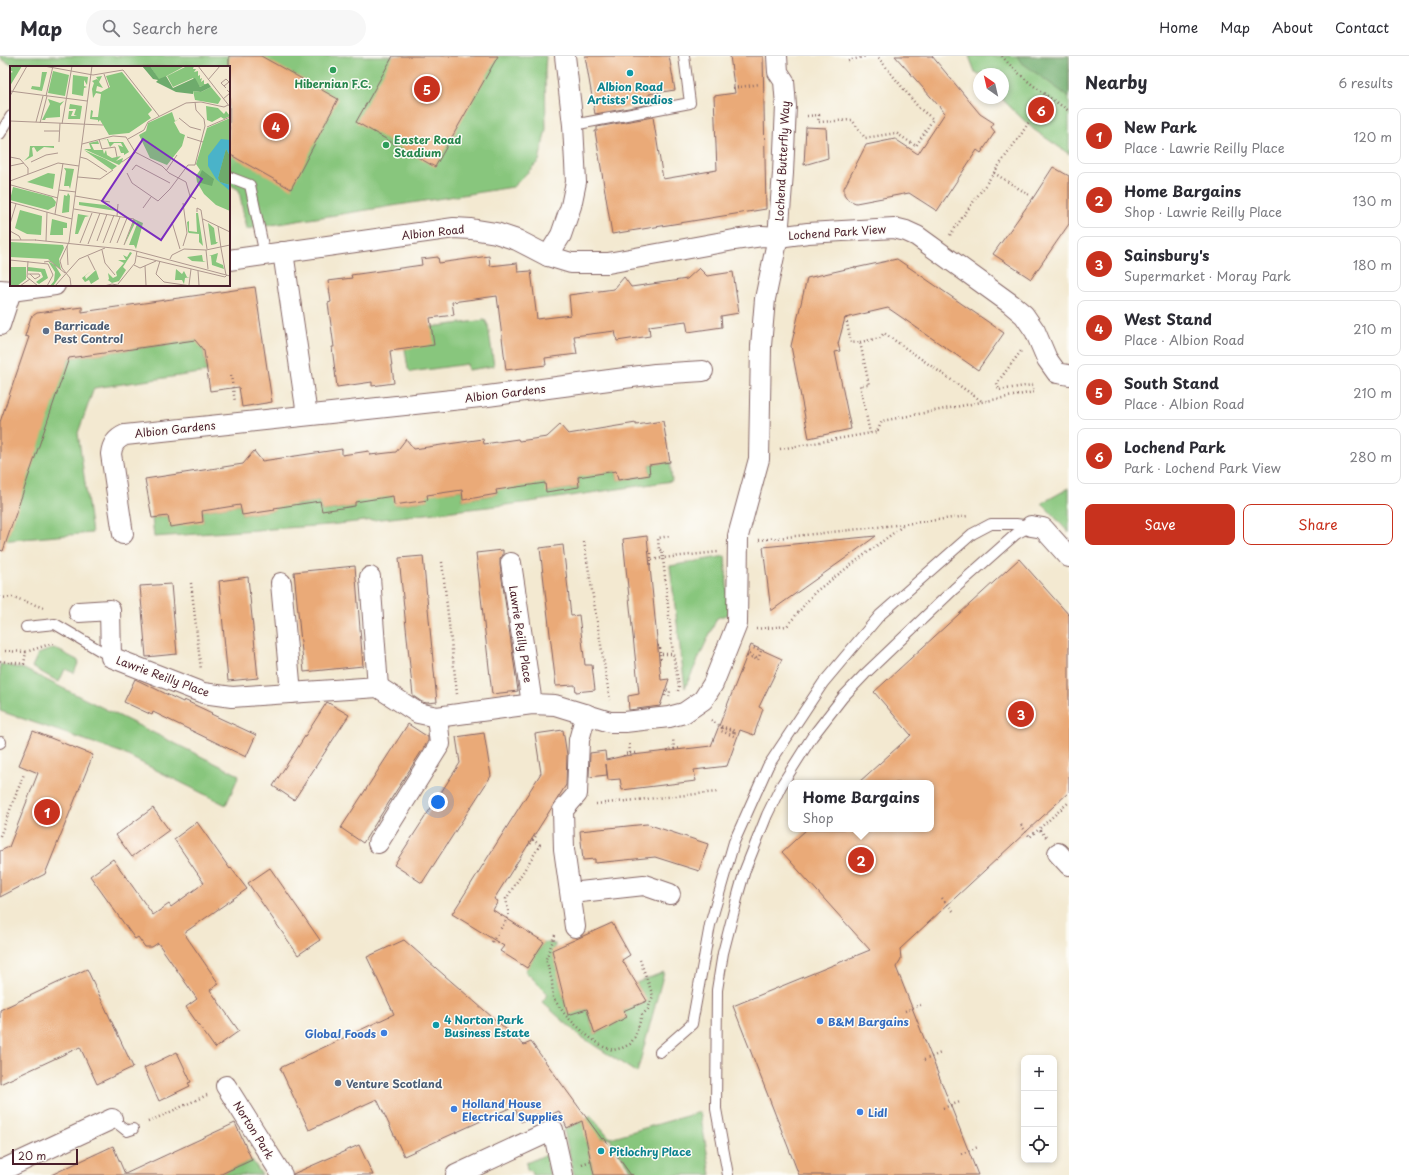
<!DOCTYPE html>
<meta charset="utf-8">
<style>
:root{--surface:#fff;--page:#f7f7f7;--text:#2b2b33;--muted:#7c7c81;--line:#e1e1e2;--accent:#c8321e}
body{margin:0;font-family:"Playpen Sans",sans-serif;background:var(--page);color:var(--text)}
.controls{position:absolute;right:12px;bottom:12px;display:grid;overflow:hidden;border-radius:8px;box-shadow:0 2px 6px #0003}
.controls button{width:36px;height:36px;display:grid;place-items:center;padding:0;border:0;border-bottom:1px solid var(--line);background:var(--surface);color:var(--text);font:20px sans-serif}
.compass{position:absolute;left:973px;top:12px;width:36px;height:36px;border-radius:50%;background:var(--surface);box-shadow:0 2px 6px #0003;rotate:326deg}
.scale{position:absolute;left:12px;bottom:10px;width:66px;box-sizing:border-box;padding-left:4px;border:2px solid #4a1f2b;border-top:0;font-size:11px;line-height:14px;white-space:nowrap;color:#4a1f2b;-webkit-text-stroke:3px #fdfcf7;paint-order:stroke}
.you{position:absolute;left:438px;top:746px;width:14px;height:14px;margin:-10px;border:3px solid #fff;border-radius:50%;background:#1a73e8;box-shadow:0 0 0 6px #1a73e833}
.badge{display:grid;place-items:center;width:26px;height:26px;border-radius:50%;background:var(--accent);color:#fff;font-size:13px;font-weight:700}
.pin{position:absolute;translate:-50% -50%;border:2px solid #fff;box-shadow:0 1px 4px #0006}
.popup{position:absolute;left:788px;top:724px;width:146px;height:52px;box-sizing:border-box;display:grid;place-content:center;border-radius:8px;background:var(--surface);filter:drop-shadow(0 1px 3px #0005);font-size:13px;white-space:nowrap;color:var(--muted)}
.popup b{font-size:15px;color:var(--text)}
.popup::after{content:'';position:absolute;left:50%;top:100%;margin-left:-8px;border:8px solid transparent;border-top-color:var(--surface)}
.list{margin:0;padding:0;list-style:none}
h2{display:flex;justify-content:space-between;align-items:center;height:52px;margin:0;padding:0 16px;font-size:17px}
h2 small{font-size:13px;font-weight:400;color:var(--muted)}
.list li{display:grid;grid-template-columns:26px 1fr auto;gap:12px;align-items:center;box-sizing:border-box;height:56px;margin:0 8px 8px;padding:0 8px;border:1px solid var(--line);border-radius:8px}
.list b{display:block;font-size:15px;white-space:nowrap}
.list p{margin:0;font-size:13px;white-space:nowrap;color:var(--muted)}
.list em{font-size:13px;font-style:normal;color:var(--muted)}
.actions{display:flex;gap:8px;padding:12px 16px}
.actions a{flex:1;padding:9px 0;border:1px solid var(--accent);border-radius:8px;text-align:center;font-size:14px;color:var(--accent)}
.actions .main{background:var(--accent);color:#fff}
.icon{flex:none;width:22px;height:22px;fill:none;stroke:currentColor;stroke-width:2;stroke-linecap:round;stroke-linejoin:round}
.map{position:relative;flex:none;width:1069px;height:1119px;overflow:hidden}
header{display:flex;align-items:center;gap:24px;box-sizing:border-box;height:56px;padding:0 20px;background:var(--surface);border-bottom:1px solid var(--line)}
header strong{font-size:19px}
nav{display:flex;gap:22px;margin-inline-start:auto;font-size:14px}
.search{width:280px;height:36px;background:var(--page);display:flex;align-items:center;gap:10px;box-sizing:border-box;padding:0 14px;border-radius:22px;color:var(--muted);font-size:15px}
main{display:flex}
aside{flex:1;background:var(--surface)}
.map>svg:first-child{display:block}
.green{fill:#88c67d;stroke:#697254}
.forest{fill:#6eab6c;stroke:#5c654c}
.building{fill:#eaaa78}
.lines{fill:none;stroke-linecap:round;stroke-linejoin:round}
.lane-casing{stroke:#856665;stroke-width:12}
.street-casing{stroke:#856665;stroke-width:22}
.path{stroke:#856665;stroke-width:2.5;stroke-dasharray:1 3;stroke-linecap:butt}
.lane{stroke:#fff;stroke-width:10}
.street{stroke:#fff;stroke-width:20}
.leisure-dot{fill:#2e9e5b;stroke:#fdfcf7;stroke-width:1.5}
.culture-dot{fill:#0f9aa8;stroke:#fdfcf7;stroke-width:1.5}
.service-dot{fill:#5c6f8a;stroke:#fdfcf7;stroke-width:1.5}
.shop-dot{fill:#3f7fe0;stroke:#fdfcf7;stroke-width:1.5}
.labels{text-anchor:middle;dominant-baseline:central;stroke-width:3;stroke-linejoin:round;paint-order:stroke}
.leisure-label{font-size:11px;font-weight:bold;fill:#27864d;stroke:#fdfcf7}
.culture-label{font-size:11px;font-weight:bold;fill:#0d838f;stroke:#fdfcf7;text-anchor:start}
.street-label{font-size:11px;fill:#4a1f2b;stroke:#fdfcf7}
.service-label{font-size:11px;font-weight:bold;fill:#4e5e75;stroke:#fdfcf7;text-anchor:start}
.shop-label{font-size:11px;font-weight:bold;fill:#366cbe;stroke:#fdfcf7;text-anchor:start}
.inset-road{fill:none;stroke:#af988f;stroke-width:1}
.view{fill:#7b2cbf;fill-opacity:0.15;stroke:#7b2cbf;stroke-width:2}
.inset-edge{fill:none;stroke:#4a1f2b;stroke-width:2}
</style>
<header>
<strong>Map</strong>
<div class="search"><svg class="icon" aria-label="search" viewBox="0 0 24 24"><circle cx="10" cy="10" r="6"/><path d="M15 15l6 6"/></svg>Search here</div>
<nav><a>Home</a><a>Map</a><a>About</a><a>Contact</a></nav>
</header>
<main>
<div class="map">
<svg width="1069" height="1119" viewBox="0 0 1069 1119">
<rect width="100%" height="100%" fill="#fdfcf7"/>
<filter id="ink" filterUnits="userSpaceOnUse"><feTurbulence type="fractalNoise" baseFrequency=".025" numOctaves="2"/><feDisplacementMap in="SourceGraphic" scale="8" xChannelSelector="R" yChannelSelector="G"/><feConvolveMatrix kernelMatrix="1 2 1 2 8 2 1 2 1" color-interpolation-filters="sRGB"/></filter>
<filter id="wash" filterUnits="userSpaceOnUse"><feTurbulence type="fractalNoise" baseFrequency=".012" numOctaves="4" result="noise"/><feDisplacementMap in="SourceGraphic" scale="16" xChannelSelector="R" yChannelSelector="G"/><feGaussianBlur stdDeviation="0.9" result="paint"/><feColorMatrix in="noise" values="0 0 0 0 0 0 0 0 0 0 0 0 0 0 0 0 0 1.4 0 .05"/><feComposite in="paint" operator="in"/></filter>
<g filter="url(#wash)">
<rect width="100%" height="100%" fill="#f3e9d1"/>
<g class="green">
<path d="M0 0H546L545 13 546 73 539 105 513 131 246 173 239 134 229 128V11H15L0 2Z"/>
<path d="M969 0H1069V98L1033 73 1001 42H1003V18H979V20L975 16Z"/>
<path d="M485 264 488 269 494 310 468 314 467 308 411 316 408 313 405 293 431 271Z"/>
<path d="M202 283 207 316 94 332 78 377 92 477 0 485 69 302Z"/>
<path d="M670 406 672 425 523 447 329 469 154 481 152 462 168 460 203 466 202 455 240 449 242 459 274 454 273 444 296 449 320 445 322 455 355 450 354 441 393 440 395 449 427 444 426 434 446 431 447 436 462 434 463 444 497 438 495 429 545 427 547 436 579 431 578 420 616 415 618 424 650 419 649 409Z"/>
<path d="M1069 432V477L1042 447Z"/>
<path d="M725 500 729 558 717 562 685 632 670 510Z"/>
<path d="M54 592 79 605 74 617 65 613 59 626 32 611 38 598Z"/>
<path d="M0 608 24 613 239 719 226 749 120 696 0 655Z"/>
<path d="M544 886 555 888 554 902 568 958 587 953 595 978 627 961 623 955 647 945 636 927 664 916 637 1017 580 980 542 946 548 938 525 915Z"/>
<path d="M700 1056 711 1119H635L610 1083 604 1082 587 1087 594 1119H574L564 1074 591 1060 610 1082Z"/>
<path d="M545 1099 550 1119H532L531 1115 527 1114 526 1107Z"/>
<path d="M252 1104 262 1119H219Z"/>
</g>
<path class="forest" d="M1017 0H1069V41L1021 6Z"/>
<g id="blocks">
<g class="building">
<path d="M229 0H261L338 43 291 133 229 98Z"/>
<path d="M393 0H498L435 111 356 66Z"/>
<path d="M585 0H669L675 34 649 38 651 48 595 58Z"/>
<path d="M730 0H763L766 153 612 178 595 75H597V71L653 61 663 123 717 114 714 40 735 37Z"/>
<path d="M895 0H932L980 58 994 67 991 71 995 76 981 97 977 94 937 155 909 137 856 147 848 144 844 138V132L866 89 895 83 918 98 945 57Z"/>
<path d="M806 71 826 72 828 102 804 109Z"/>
<path d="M1053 111 1069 120V168L1031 223 993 198 1033 142Z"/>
<path d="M489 200 490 210 517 207 518 216 531 215 537 263 571 259 569 239 614 233 624 221 631 231 687 223 699 212 707 220 733 216 739 257 721 260 722 271 688 276 686 265 649 270 650 280 617 285 615 275 574 280 577 298 545 302 546 309 506 314 497 240 452 246 454 259 430 262 434 289 390 295 394 327 372 330V326L337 331 332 291H334L328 247 331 246 328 225 352 222 351 219 422 209 421 203 438 201 439 207Z"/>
<path d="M897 203 1004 277 978 314 888 252 845 262 838 288 840 295 835 296 851 373 809 382 791 290 807 222 855 211V212Z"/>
<path d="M255 231 272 346 242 351 239 331 210 335 204 295 195 284 69 302 3 495 0 494V366L29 281 25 280 31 261 37 257 82 251V256Z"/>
<path d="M663 365 670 406 649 409 650 419 618 424 616 415 578 421 579 431 546 436 545 427 496 434 497 438 463 444 462 434 427 439 428 444 394 449 393 440 355 446V450L322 455 320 445 274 452 275 454 242 459 240 449 202 455 203 466 170 471 168 460 152 462 145 423 243 408 254 395 262 405 342 393V399L369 395 370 399 396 396 406 383 414 393 483 383 484 388 518 383 519 385 547 381 560 369 568 378 636 367V369Z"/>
<path d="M647 480 661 624 669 623 660 650 629 654 628 640 639 638 623 483Z"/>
<path d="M876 480 850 499 771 555 763 491Z"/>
<path d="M563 489 571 560 579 559 585 609H592L595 634 576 636 575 629 556 630 540 492Z"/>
<path d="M503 494V499L500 503V509L518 635 492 638 476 497Z"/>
<path d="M423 500 437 646 427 647 422 646 413 640 399 502Z"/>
<path d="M1019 503 1069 559V736L900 893 901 903 896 911 978 1119H799L733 950 870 894 782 796 807 773H931V727H858L911 679 874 636Z"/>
<path d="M355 510 363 610 304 616 294 516Z"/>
<path d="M248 521 258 622 228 625 219 525Z"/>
<path d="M171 528 177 598 146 601 140 530Z"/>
<path d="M751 589 782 603 759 651 763 653 754 679 740 674 727 710 694 714 696 725 622 734 620 723 608 724 606 708 607 719 589 721 590 697 605 695 606 704 624 700 711 690Z"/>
<path d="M135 623 183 646 184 644 212 657 211 658 256 679 246 701 153 656 152 659 124 646Z"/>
<path d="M327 646 349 659 294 744 273 730Z"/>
<path d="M408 668 428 681V685L363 787 341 772Z"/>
<path d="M563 674 567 699 566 729 494 843 498 845 493 854 544 886 527 912 500 895 504 890 452 858 541 717 535 678Z"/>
<path d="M33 675 93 699 45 818 0 841V795L9 791 38 717 19 709Z"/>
<path d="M484 677 491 720 422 827 394 809 460 707 456 681Z"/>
<path d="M153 752 169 774 132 801 116 779Z"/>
<path d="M197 766 230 813 231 812 247 833 184 877 219 928 210 934 239 975 215 992 186 951 197 943 158 887 152 891H145L138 881 135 883 90 820 113 803 153 859 169 848 171 851 204 827 174 783Z"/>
<path d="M647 768 708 788 699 815 655 801 595 807V803L583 804 580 775Z"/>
<path d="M270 812 320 884 298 899 248 827Z"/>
<path d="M612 867 630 899 622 904 647 945 623 955 627 961 595 978 587 953 568 959 552 894Z"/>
<path d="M404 884 524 989 531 986 602 1083 604 1082 631 1119H594L582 1065 567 1072 559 1055 540 1064 537 1058 521 1066 514 1050 404 1100 377 1043 309 1074 280 1012 394 958 367 901Z"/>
<path d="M87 913 133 1011 97 1028 80 991 0 1028V954Z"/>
<path d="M177 996 191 1026 188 1027 190 1030 159 1045 144 1012Z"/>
<path d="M235 1067 252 1104 219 1119H51L113 1090 125 1118Z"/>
<path d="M359 1089 373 1119H293V1118Z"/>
</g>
</g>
</g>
<g filter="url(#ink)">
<use href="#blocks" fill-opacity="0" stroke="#856665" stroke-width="1"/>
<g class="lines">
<g class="lane-casing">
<g id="lane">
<path d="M573 69 690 47 684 0"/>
<path d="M0 78 11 60"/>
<path d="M229 121 250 129 265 199"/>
<path d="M26 571 55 568 111 601"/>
<path d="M0 687 1 686"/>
<path d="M660 996 692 968 710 869 734 786 768 710 823 627 880 559 972 478 991 468H1016L1031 470"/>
<path d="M112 1063 127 1075 133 1073"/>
<path d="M728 1119 716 1053 717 934 723 897 739 835 745 814 767 759 781 730 812 681 843 641 865 618 954 533 1016 478 1031 470"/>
</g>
</g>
<g class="street-casing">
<g id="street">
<path d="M283 196 307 359"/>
<path d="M548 200 561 179 571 150 576 126 573 69 565 0"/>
<path d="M229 204 454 172 471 173 496 177 517 184 548 200 571 207H608L734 184 762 180 778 181 808 177 894 172 906 175 917 180 1011 248 1024 259 1035 275 1047 303 1057 317 1069 319"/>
<path d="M0 234 11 235 55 229"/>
<path d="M0 269 11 235"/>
<path d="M1031 470 1043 472 1069 501"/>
<path d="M123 478 111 398C112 388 116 383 125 379L480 341 655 318 703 315"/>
<path d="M511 507 532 648"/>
<path d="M370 521 378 631"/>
<path d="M281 527 291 637"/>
<path d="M79 556 110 554 111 601 203 637 232 641 378 631 418 657 437 661 532 648 555 649 610 666H625L669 661 684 657 703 644 713 628 737 568 738 480 759 403 761 290 765 243 778 181 783 117 786 50 784 25 778 16 777 0"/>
<path d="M378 787 440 688 437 661"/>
<path d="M1058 797 1069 809"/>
<path d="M571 837 644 829 670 838"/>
<path d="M575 871 564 793 563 754 577 738 579 684 586 658"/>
<path d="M226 1030 282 1119"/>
<path d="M0 1115 112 1063"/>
<path d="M456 1119 553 1074 563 1119"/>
</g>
</g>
<g class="path">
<path d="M1002 0C1020 22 1046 39 1069 55"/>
<path d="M848 5 866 0"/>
<path d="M733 32 760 28"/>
<path d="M807 60 819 59 818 66 852 64 865 82 896 77 916 90 933 63 919 52 877 0"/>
<path d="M994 117 1029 139"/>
<path d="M950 179 1022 77 1046 39"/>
<path d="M846 262 851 287 860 286 869 329H860L870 377"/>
<path d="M860 286 880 282 884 277 983 346"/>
<path d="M231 319 235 346"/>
<path d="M780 393 877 376 882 365 1034 336 1032 329 999 334 997 327 1021 295"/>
<path d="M759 484 905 468 968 460"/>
<path d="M584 486 610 644"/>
<path d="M648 496H651V504L663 502 662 494H659L658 482 670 480"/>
<path d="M442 506 457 638"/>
<path d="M650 508H651V504"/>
<path d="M191 527 201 614"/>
<path d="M0 542 13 541 44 552"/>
<path d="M756 573 787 570 815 536 904 469"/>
<path d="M658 590H660V598H673"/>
<path d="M5 595 26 596"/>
<path d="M749 598 757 602"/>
<path d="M747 600 758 604 761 595 751 591"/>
<path d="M0 605 24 608 26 596 53 587"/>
<path d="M659 605H661L660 598"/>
<path d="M678 635 679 630 673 598 663 502 718 496"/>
<path d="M665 640 666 633 670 635 669 640"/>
<path d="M711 664 718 669 735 675 734 680 721 675 722 672 734 676"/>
<path d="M674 693 681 692V694"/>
<path d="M668 695 667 694 674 693 673 682"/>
<path d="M630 697H637L636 699"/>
<path d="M624 700V698L630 697 629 686"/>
<path d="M596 748 717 736"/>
<path d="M1021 769 1030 781 1039 773"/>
<path d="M536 777 537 778 533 784 540 789"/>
<path d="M0 780 24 718"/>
<path d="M1046 781 1039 773 1069 746"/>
<path d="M528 789 529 790 533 784"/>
<path d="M942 842 955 857"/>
<path d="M555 879 546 903 552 925 553 942 566 960 589 981 604 991 613 994 622 992 630 988 635 981 642 959 648 953 653 940 640 904"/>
<path d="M492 886 509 860 506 843 540 789H542"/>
<path d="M905 955 923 948"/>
<path d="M924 1004 941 997"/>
<path d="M943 1052 960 1046"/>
<path d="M148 1066 207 1039"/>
<path d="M961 1098 978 1091"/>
<path d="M582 1108 591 1105"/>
<path d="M632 1118V1119"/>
</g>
<use href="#lane" class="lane"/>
<use href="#street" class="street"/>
</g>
</g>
<g class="leisure-dot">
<circle cx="333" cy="14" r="4"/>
<circle cx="386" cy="89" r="4"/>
</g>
<g class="culture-dot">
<circle cx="630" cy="17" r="4"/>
<circle cx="436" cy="969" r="4"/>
<circle cx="601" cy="1095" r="4"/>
</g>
<g class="service-dot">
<circle cx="46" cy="275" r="4"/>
<circle cx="338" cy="1027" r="4"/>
</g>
<g class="shop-dot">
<circle cx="820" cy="965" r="4"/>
<circle cx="384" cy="977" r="4"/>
<circle cx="454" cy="1053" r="4"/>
<circle cx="860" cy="1056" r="4"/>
</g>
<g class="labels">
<g class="leisure-label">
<text x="333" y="27">Hibernian F.C.</text>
<text x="394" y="83" text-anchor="start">Easter Road<tspan x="394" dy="13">Stadium</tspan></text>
</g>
<g class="culture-label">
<text x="630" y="30" text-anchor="middle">Albion Road<tspan x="630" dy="13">Artists' Studios</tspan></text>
<text x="444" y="963">4 Norton Park<tspan x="444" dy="13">Business Estate</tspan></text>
<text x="609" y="1095">Pitlochry Place</text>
</g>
<g class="street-label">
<text transform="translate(782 105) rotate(-87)">Lochend Butterfly Way</text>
<text transform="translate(433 176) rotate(-6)">Albion Road</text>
<text transform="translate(837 176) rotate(-4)">Lochend Park View</text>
<text transform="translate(505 337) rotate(-7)">Albion Gardens</text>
<text transform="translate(175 373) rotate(-6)">Albion Gardens</text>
<text transform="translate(521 578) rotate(81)">Lawrie Reilly Place</text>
<text transform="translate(163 620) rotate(20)">Lawrie Reilly Place</text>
<text transform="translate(254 1074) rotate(58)">Norton Park</text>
</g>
<g class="service-label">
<text x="54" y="269">Barricade<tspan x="54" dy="13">Pest Control</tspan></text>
<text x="346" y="1027">Venture Scotland</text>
</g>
<g class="shop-label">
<text x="828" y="965">B&amp;M Bargains</text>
<text x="376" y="977" text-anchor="end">Global Foods</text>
<text x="462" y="1047">Holland House<tspan x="462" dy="13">Electrical Supplies</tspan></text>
<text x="868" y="1056">Lidl</text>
</g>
</g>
<g transform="translate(10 10)">
<rect width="220" height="220" fill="#f3e9d1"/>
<path d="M2 0H12L0 20V7L3 6 0 4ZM140 0H175L149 14ZM177 0H184L183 3H186L184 6 188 5V10L190 9V13L192 12 191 16 194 14V18H197L190 21 183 12 163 21 157 10ZM43 5 59 9 55 30 38 27ZM32 6H37L32 25 21 23 22 20 30 21ZM112 6 142 44 138 48 141 52 119 67 99 69 90 54 88 56V54L80 53 81 44 83 45 82 51H88L91 28 86 27 83 32 82 23 84 17 82 15 87 13 89 15 86 11 92 10 89 16 93 22 87 20 86 25 91 26 100 21 96 10ZM63 9 78 11 77 19 74 14V20L77 21 74 22 73 30 62 28ZM201 21 211 33 208 38 185 34 183 25 191 26ZM38 33 50 37 54 35 50 40V51L36 52 35 54H32L40 38ZM60 38 72 40 70 53H58L59 45H63L61 50H67L64 49 66 43H59ZM196 40 208 42 214 48 216 45 220 50 214 53 211 51 202 56 197 54ZM162 46 165 55 169 53 164 56 170 67 175 69 172 80 157 99 140 92 129 69 136 65 138 57ZM220 52V145L206 139 194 128 187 116 186 110 190 104 186 98 197 62ZM96 73H98L99 76H113L119 86 114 89V87H111L108 79 113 81 111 77H104L100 81 97 73 90 75ZM88 75 89 78H81L84 84H93L94 88 96 84 97 89 102 92 111 90 106 95 113 92 112 96 109 99 74 83H81L79 77ZM20 80H44V82L34 81 27 86 24 81 22 82 23 90 14 95 19 90ZM74 84 95 93 107 100 102 104ZM54 102 64 103 60 123 59 120H54L56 105ZM38 107 45 108 43 123 17 116ZM3 121 42 131 46 136 45 140 38 144 0 134ZM58 127 60 130 59 146 52 147 54 129 57 130ZM69 136 95 139 106 145 69 139ZM10 144 32 150 31 169 17 168 5 162ZM186 147H188L193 180 189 176V168L179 167 178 166 177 156 179 155V165L187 166ZM68 148 79 150 75 151 68 168H65ZM42 153 57 157V162H53V169H40ZM124 153 133 157 126 183 124 179H119L127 158 126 155 114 180ZM198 157 204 162 206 176H208L206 178 201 179ZM0 176 53 179 54 182 49 193 51 204 38 193 0 191ZM120 186 122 187 113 201 116 204 109 215 102 217 98 214 92 220 99 213 98 207 103 212 107 210 106 206 114 197 108 194H116L113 189 117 191ZM208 187 206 196 213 199 214 203 202 199 201 190H199ZM192 189 193 195 196 196 182 195 177 191ZM38 195 45 199 51 209 43 220H40L44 215 45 206ZM0 201H16V213L7 220H0ZM18 201 35 203 38 212 29 218 26 216 33 211 31 206 18 205ZM166 203 172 208 174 205 177 211H180L175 212 174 218 172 214H165ZM86 204 89 213 81 218 79 214 75 216 72 212 81 205 75 210 76 213Z" fill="#88c67d"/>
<path d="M132 0H140L149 13 156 10 163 22 185 12 190 21 198 17 201 21 191 26 183 25V28L166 26 146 16 148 14 143 13ZM216 83 220 90V119L210 116 208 112ZM192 104 204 113 202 120 191 117 189 111Z" fill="#6eab6c"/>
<path d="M211 73 220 74V90L216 83 208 112 210 116 220 119V125L206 113 198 100V90Z" fill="#4ab3c9"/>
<path class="inset-road" d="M34 0 83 9 113 4 149 50M188 0 220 41M94 8 99 22M198 14 210 0M214 20 219 16 216 13 211 17 216 22M0 25 77 35M0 30 17 0M36 30 43 0M213 33 220 27 217 24M169 52 180 61 191 64M0 55 93 59M26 56 33 30M30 57 37 30M52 58 62 0M197 61 220 51M34 65H49M177 71 193 76M89 73 92 83 105 81 107 91M118 73 134 64 138 56 176 37 191 36 214 41 218 39M49 76 50 57M72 78 103 70 116 71 125 86 152 100 159 107 176 116 180 130 186 133M0 91 10 93 18 102V108M70 91 77 93 97 106M21 96 36 89 48 87M112 96 125 87M0 100 14 97M122 104 126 99 160 117M156 105 167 89M117 107 122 117 148 135 160 123 178 99H185L195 60 194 53 186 44 185 36M68 111 90 113 103 104M0 115 48 97 69 100M1 119 48 132M49 124 66 126M65 130 100 136M0 136 62 153M173 137 177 167 173 180M133 142 141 131M64 143 124 153 114 179M187 146V142L191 144 197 183M45 148 53 97M107 150 108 138M193 153 220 166M162 156 170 183M0 158 6 138M208 160 211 182M0 165 9 170 11 174M0 174H26M25 174 122 184 220 210M36 175 37 146M87 175 97 148M70 177 82 147M93 177 104 149M100 177 110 151M107 177 117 152M78 178 90 147M57 180 58 199M211 182 216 209M92 184 95 197 105 209M196 184 198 203M78 190 85 204M127 190 215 211 217 209M160 193 162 189 174 183 196 184 220 179M0 194 38 198 43 209 37 220M18 195 17 211 28 220M34 196 40 195 55 207M124 199 130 202 146 195M135 200 136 219M188 205 189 219M18 208H29L30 210 25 213 20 208M146 208 154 216 181 220M146 208 150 195M108 218 125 197 127 185M179 219 181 203M10 220 20 213M45 220 69 193 95 182M61 220 60 212 52 202 50 195 59 176 82 0M94 220 102 218 112 220"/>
<path class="view" d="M133 73 192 113 151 174 92 135Z"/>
<rect width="220" height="220" class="inset-edge"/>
</g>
</svg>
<div class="controls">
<button>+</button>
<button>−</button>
<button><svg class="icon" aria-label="locate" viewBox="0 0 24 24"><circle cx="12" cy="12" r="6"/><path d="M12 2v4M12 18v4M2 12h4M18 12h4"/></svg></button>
</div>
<svg class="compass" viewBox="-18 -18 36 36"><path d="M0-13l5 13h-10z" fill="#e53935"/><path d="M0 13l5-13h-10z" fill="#7c7c81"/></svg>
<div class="scale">20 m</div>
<div class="you"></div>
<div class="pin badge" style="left:47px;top:756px">1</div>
<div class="pin badge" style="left:861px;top:804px">2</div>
<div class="popup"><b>Home Bargains</b>Shop</div>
<div class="pin badge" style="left:1021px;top:658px">3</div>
<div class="pin badge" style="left:276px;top:70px">4</div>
<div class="pin badge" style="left:427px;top:33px">5</div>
<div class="pin badge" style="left:1041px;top:54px">6</div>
</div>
<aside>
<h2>Nearby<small>6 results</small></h2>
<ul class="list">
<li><span class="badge">1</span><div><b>New Park</b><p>Place · Lawrie Reilly Place</p></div><em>120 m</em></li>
<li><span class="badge">2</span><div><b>Home Bargains</b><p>Shop · Lawrie Reilly Place</p></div><em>130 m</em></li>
<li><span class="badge">3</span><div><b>Sainsbury's</b><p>Supermarket · Moray Park</p></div><em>180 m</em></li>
<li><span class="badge">4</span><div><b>West Stand</b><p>Place · Albion Road</p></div><em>210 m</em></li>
<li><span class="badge">5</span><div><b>South Stand</b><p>Place · Albion Road</p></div><em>210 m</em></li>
<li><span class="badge">6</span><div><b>Lochend Park</b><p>Park · Lochend Park View</p></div><em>280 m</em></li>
</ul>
<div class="actions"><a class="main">Save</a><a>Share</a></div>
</aside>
</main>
